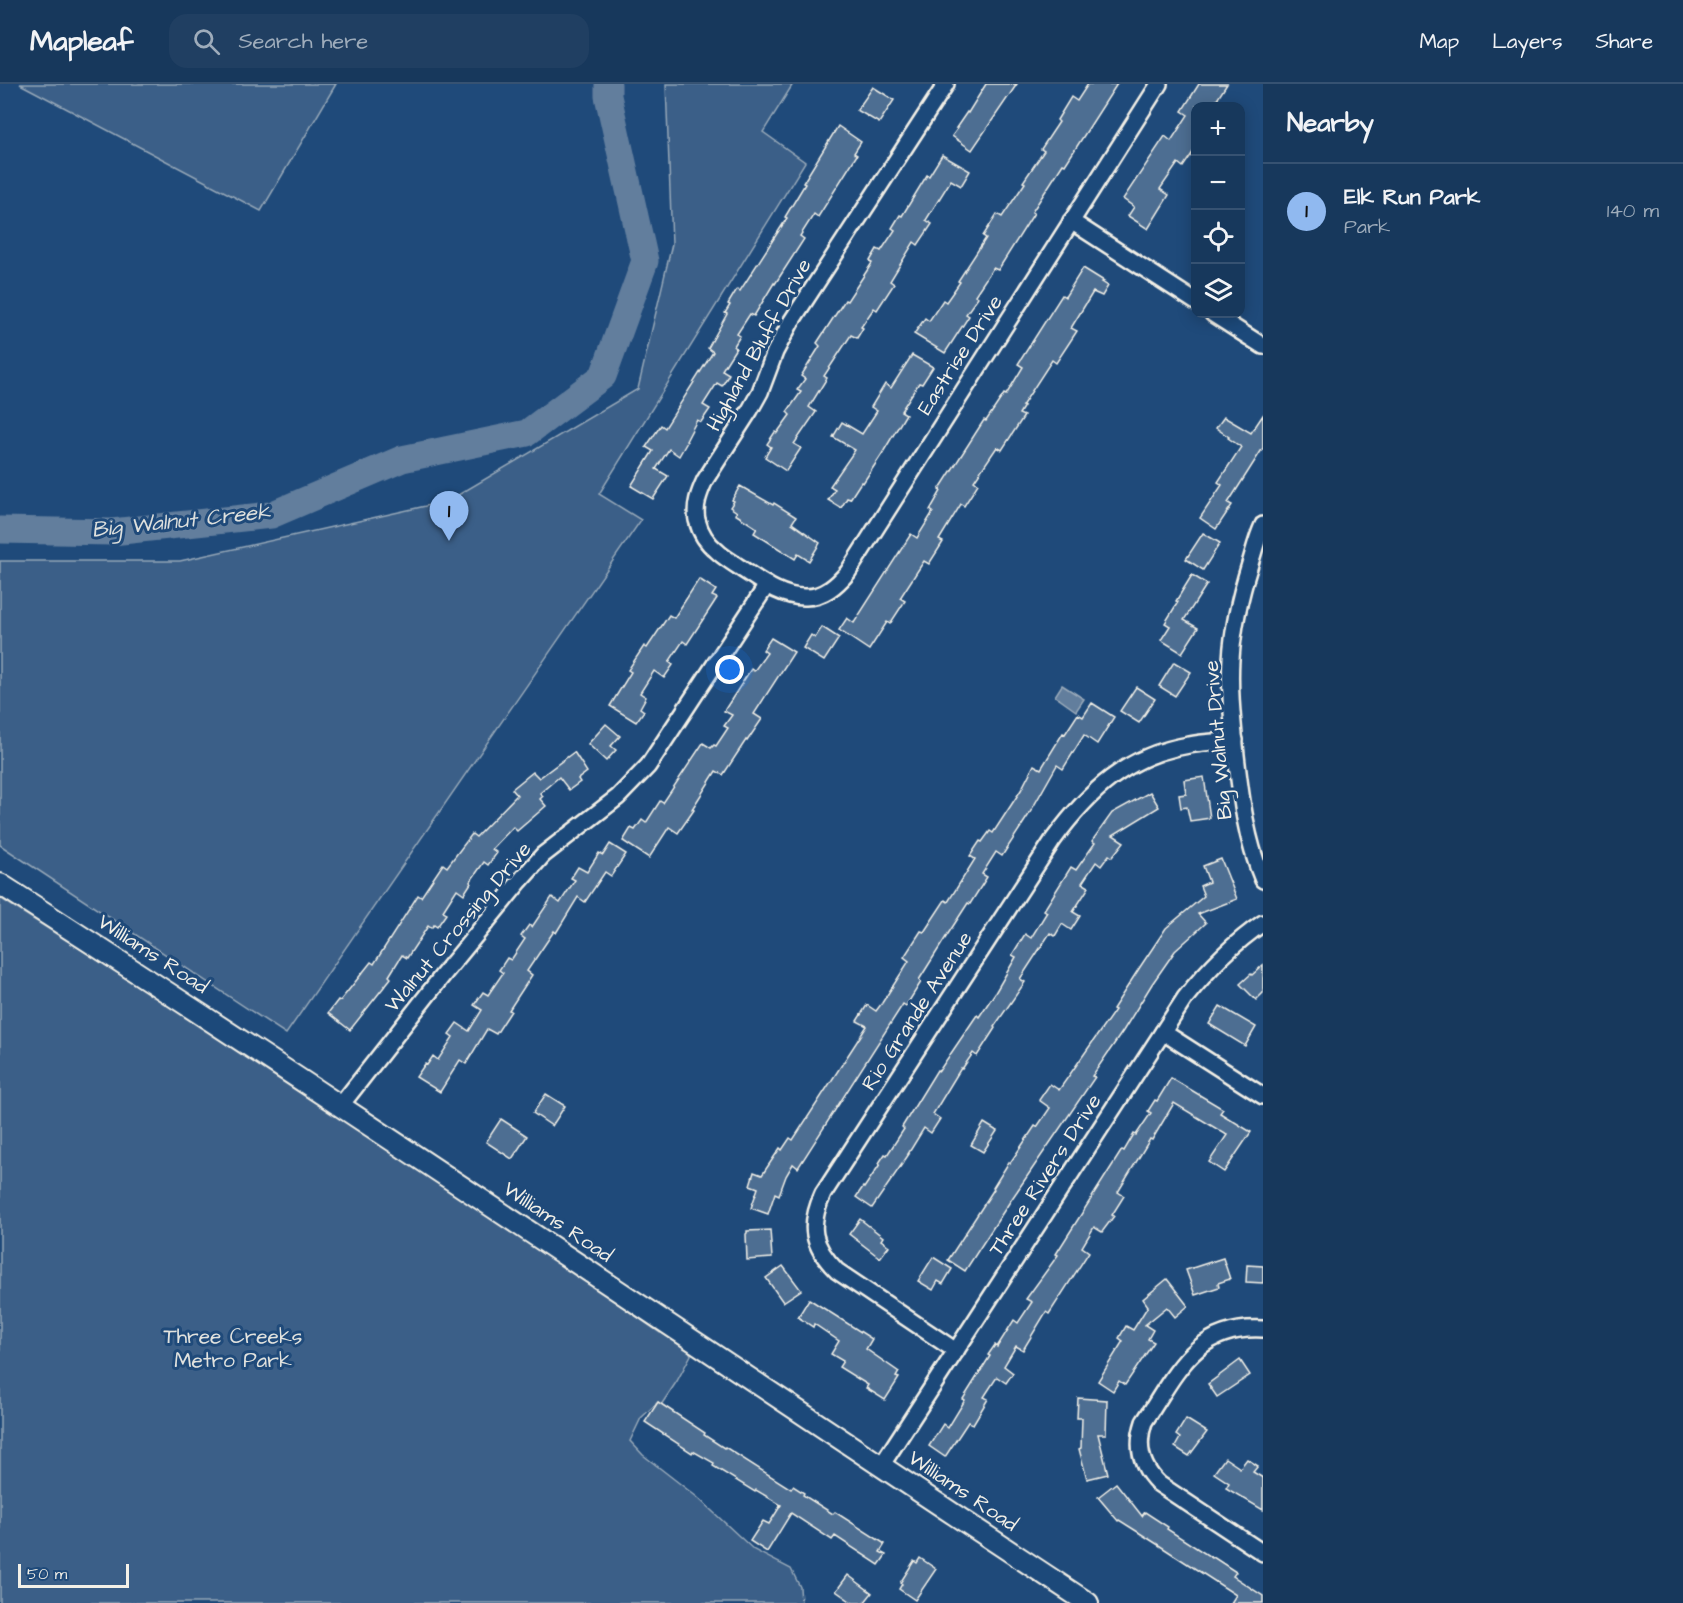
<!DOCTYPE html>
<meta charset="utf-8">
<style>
:root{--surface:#17385c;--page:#203f62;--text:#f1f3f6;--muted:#9eacbb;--line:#365272;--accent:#90b9f0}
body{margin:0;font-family:"Architects Daughter",sans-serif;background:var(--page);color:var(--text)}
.controls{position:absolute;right:18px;top:18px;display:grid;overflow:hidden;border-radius:12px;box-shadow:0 3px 15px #0003}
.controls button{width:54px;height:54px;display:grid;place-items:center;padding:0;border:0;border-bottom:2px solid var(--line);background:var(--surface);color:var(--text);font:30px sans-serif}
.scale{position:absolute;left:18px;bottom:15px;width:111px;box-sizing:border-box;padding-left:6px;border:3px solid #f4f1e8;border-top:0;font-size:16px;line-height:21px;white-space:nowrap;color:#f4f1e8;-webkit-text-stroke:4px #1f4a7a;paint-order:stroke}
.you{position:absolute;left:730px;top:586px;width:21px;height:21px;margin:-15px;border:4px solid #fff;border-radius:50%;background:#1a73e8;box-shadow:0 0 0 9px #1a73e833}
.badge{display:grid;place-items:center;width:39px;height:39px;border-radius:50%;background:var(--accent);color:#111;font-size:20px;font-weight:700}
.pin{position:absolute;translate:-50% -50px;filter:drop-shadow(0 2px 3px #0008)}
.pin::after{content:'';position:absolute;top:32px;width:21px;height:18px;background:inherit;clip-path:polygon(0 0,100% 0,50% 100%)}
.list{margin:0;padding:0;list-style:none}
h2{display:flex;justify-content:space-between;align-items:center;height:78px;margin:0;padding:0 24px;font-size:26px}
h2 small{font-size:20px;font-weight:400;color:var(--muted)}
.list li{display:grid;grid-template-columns:39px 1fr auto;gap:18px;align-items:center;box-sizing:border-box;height:96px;padding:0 24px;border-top:2px solid var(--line)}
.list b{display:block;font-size:22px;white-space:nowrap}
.list p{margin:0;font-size:20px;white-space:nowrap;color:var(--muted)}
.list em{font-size:20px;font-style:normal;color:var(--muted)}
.icon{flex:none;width:33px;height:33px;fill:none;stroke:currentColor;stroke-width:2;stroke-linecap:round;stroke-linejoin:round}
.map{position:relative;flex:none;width:1263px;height:1519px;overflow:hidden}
header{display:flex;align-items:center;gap:36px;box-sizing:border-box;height:84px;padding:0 30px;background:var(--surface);border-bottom:2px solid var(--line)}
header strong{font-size:28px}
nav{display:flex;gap:33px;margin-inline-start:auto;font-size:21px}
.search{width:420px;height:54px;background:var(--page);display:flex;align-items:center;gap:15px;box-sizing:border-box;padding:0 21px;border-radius:18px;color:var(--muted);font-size:22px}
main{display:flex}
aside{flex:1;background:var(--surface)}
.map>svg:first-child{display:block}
.green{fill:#3a5f88;stroke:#97a8b8;stroke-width:1.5}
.water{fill:#627e9d;stroke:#9cacbb;stroke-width:1.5}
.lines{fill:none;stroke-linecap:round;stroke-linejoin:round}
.river{stroke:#627e9d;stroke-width:27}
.building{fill:#4d6e92;stroke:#f4f1e8;stroke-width:1.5}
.minor-casing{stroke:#f4f1e8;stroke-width:20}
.major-casing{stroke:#f4f1e8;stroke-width:24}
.minor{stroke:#1f4a7a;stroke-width:15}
.major{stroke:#1f4a7a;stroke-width:20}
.labels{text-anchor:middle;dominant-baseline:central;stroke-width:6;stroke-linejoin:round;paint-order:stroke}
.street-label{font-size:21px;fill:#f4f1e8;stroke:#1f4a7a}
.park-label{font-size:21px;fill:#e1e2de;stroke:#1f4a7a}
.water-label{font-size:22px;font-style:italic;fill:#dee0dd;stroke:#1f4a7a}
</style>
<header>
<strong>Mapleaf</strong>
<div class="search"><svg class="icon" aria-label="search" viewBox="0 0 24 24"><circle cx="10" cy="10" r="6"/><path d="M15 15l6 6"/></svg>Search here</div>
<nav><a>Map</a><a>Layers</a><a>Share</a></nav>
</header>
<main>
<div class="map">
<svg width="1263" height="1519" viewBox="0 0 1263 1519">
<rect width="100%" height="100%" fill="#1f4a7a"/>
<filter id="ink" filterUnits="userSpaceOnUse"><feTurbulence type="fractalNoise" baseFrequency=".0167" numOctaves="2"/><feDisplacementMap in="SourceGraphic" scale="12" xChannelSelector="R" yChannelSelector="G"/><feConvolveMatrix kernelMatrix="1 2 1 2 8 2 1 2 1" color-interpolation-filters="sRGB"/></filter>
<g filter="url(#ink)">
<g class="green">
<path d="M20 0H336L261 127Z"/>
<path d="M666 0H793L763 48 805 78 599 410 641 436 286 950 0 761V477H180L448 417 638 305 672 160Z"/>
<path d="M0 814 198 940 581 1194 660 1249 664 1247C673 1253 688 1260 691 1271L677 1297 661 1321 658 1318 641 1334 630 1357 643 1371 697 1413 754 1466 791 1485 800 1503 801 1519H0Z"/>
</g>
<path class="water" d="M1062 601 1084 615 1076 627 1055 612Z"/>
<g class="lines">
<path class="river" d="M0 446 112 448 271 431 402 375 527 349 603 292 645 177 608 12V0"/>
</g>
<g class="building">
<path d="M986 0H1017L972 66 952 52 958 44H956L967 28 968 29Z"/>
<path d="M1088 0H1117L1065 81 1063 80 1032 128 1034 129 998 186 993 184 975 211 978 213 966 230 969 232 945 269 914 250 925 234 929 237 943 216 946 218 960 198 958 197 986 154 983 152 997 130 1002 133 1025 99 1023 98 1044 67 1041 65 1059 38 1057 36 1071 13 1077 17Z"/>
<path d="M1199 0H1227L1213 22H1196V64L1183 83 1178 79 1160 105 1169 111 1148 145 1128 132 1134 123 1123 115 1165 52 1171 57 1188 31 1182 27Z"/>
<path d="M873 3 894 16 879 39 857 26Z"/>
<path d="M838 42 861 58 854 69 857 71 818 133 814 130 800 152 804 155 775 200 774 199 754 232 750 230 737 250 740 252 734 262 736 264 722 286 729 290 722 302 717 299 703 321 710 325 701 338 697 336 686 357 687 358 679 372 669 365 656 385 668 392 653 415 631 402 653 367 646 363 661 341 665 344 713 268 708 264 727 230 725 229 730 221 728 220 737 205 740 207 787 134 785 133 805 100 803 99Z"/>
<path d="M942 71 970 87 961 102 951 96 926 136 932 140 918 161 914 158 890 197 894 200 877 226 874 224 861 243 863 244 857 254 851 251 824 292 827 294 809 323 816 328 794 360 801 364 786 387 765 373 771 363 767 360 775 348 777 349 790 331 787 328 801 308 797 306 805 295 801 292 820 262 817 259 845 216 847 217 872 179 870 177 877 165 881 167 895 146 892 144 900 131 902 132 927 91 929 92Z"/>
<path d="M1083 184 1104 197 1102 198 1108 202 1102 212 1093 208 1071 244 1077 247 1056 279 1052 276 1022 322H1024L1019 330 1024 332 1002 366 997 363 974 397 978 400 964 422 961 420 939 456 943 458 929 480 924 477 900 514 905 517 890 540 887 538 869 566 839 546 847 534 854 539 911 450 917 454 933 428 930 426 941 407 939 406 984 336 986 337 1004 310 1006 311 1023 283 1018 280 1062 211 1065 213Z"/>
<path d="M912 271 933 283 922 300 919 299 901 327 906 330 882 370 863 399 861 398 850 415 847 414 841 424 828 416 835 405 830 402 855 366 833 353 842 338 862 350 877 327 871 323 885 300 891 304Z"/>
<path d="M1263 331V364L1228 419 1232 421 1216 445 1200 434 1222 401 1218 398 1241 363 1228 354 1229 353 1216 344 1224 333 1251 349Z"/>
<path d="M740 402 773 421 774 419 796 433 792 439 820 459 809 477 798 470 795 475 767 457 754 449 757 444 735 430 737 428 730 423 734 417 732 416Z"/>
<path d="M1203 449 1220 459 1203 486 1186 475Z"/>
<path d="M1192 491 1207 500 1184 536 1198 544 1182 569 1161 556 1170 542 1165 539 1178 518 1176 517Z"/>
<path d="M699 495 716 506 712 512 717 514 687 560 683 557 669 578 673 581 664 594 654 587 640 609 646 613 640 624 644 627 636 638 610 622 631 588 628 586 644 562 647 564 669 531 674 534Z"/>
<path d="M822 543 839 554 824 577 803 564 811 551 815 554Z"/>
<path d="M771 554 794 568 754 630 762 635 747 657 746 656 723 691 716 687 692 725 694 726 678 749 669 743 649 774 623 757 631 744 635 746 642 736 646 739 660 717 663 719 703 659 711 664 714 661 716 662 728 644 724 642 732 631 724 627 751 585 754 587 767 569 763 566Z"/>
<path d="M1174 578 1191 588 1175 612 1159 602Z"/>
<path d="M1136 603 1155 615 1139 639 1120 627Z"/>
<path d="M1092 619 1114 633 1097 660 1084 651 1063 685 1057 681 1028 732 1002 772 996 768 982 790 987 793 970 820 968 819 946 853 919 896 921 898 906 922 903 920 798 1084 793 1080 786 1092 779 1111 775 1109 768 1130 751 1124 758 1104 750 1101 754 1088 762 1091 780 1064 782 1066 790 1054 793 1056 867 942 857 937 867 921 876 927 882 919 909 877 904 873 921 847 924 848 945 816 948 818 975 775 970 772 980 757 982 758 990 747 993 749 1021 706 1034 681 1041 685 1063 649 1065 650 1078 630 1083 633Z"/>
<path d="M606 640 620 652 611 662 616 666 606 677 588 660Z"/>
<path d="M574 668 587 688 578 695 580 698 569 706 559 693 540 709 543 712 540 715 546 722 517 747 513 743 492 765 497 769 488 781 484 778 470 798 471 799 464 810 457 805 443 827 446 830 437 843 434 841 431 844 428 842 407 874 402 871 389 892 391 894 350 946 328 929 338 916 340 917 371 878 374 880 418 811 421 813 443 780 447 783 472 750 476 753 517 711 512 705 533 688 539 694Z"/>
<path d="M1204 693 1210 734 1190 737 1187 723 1181 724 1179 711 1186 710 1184 696Z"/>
<path d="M1150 708 1159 723 1113 751 1124 758 1112 773 1109 771 1101 782 1096 778 1082 799 1089 803 1073 828 1080 832 1071 846 1062 840 1055 852 1050 849 1020 895 1025 898 994 943 995 944 977 972 973 969 962 985 961 984 933 1030 940 1035 931 1049 924 1044 908 1070H909L872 1124 856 1113 863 1103 864 1104 880 1080 879 1079 885 1070 887 1071 904 1045 902 1043 937 986 939 987 977 931 979 933 995 909 1016 873 1012 871 1025 850 1031 854 1047 828 1044 826 1071 783 1076 786 1095 759 1092 757 1112 729Z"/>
<path d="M610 760 626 770 611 792 605 788 585 818 578 813 556 849 554 847 527 887 532 891 509 926 511 927 496 950 487 945 466 980 460 976 440 1008 416 993 425 980 427 981 433 972 438 976 453 953 449 950 457 939 469 947 482 926 474 921 483 908 488 911 503 889 499 886 507 874 511 876 525 855 521 852 529 841 532 843 552 813 560 819 575 796 571 794 578 783 587 788 599 769 603 771Z"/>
<path d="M1221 775 1237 815 1198 830 1206 839 1175 867 1152 900 1123 947 1092 992 1095 993 1011 1116 965 1187 948 1176 994 1105 993 1104 1009 1078 1010 1079 1035 1042 1037 1043 1050 1024 1039 1016 1050 1000 1059 1006 1115 926 1113 925 1140 883 1166 844 1204 812 1200 802 1209 798 1203 782Z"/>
<path d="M1263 881V909L1256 916 1240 900 1251 890 1252 891Z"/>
<path d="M1220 922 1256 943 1245 962 1209 940Z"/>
<path d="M1171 994 1223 1025 1220 1029 1251 1048 1224 1088 1209 1078 1227 1051 1174 1019 1152 1056 1150 1055 1118 1108 1124 1112 1112 1131 1114 1132 1102 1148 1094 1143 1082 1163 1089 1168 1049 1230 1046 1228 1023 1266 1016 1262 1004 1282 1013 1289 1006 1299 997 1293 984 1313 988 1315 973 1340 968 1338 945 1373 929 1362 943 1340 948 1344 965 1316 963 1315 990 1272 988 1271 995 1261 997 1263 1014 1236 1018 1239 1032 1218 1026 1215 1058 1171 1056 1170 1122 1066 1124 1067 1134 1050 1136 1051 1151 1029 1148 1027 1155 1016 1157 1017Z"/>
<path d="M546 1010 565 1022 552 1042 533 1029Z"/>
<path d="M501 1035 527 1052 512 1075 486 1058Z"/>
<path d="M984 1039 997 1047 983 1068 971 1061Z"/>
<path d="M860 1135 883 1153 881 1156 889 1162 880 1174 849 1150Z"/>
<path d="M770 1146 772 1174 747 1176 746 1150 747 1149V1147Z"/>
<path d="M933 1173 952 1185 943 1200 938 1197 933 1206 918 1197Z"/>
<path d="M1223 1174 1230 1195 1218 1199 1219 1203 1195 1211 1186 1186Z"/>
<path d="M1247 1181 1263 1182V1199L1246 1198Z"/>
<path d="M783 1182 801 1206 783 1218 766 1194Z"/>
<path d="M1167 1195 1188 1222 1175 1233 1167 1223 1145 1241 1153 1246 1148 1255 1154 1258 1125 1301 1119 1297 1113 1307 1098 1297 1123 1257 1119 1254 1126 1242 1133 1246 1148 1222 1143 1215Z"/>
<path d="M809 1215 872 1255 866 1265 899 1288 896 1293 899 1294 885 1316 866 1304 868 1301 839 1283 843 1277 831 1270 839 1257 814 1240 813 1243 798 1233Z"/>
<path d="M1240 1276 1250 1291 1217 1313 1208 1300Z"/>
<path d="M1078 1314 1107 1316 1106 1350H1098L1108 1390 1087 1395 1079 1365 1081 1364 1082 1334H1077Z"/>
<path d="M658 1318 705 1349 704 1351 724 1364 725 1363 791 1405 793 1402 804 1409 803 1411 833 1430 835 1428 885 1460 880 1468 886 1471 879 1481 835 1452 832 1456 791 1429 767 1468 750 1457 763 1437 769 1440 781 1421 756 1406 755 1408 713 1382 714 1379 693 1367 692 1369 645 1338Z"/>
<path d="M1186 1335 1207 1348 1189 1372 1175 1363 1180 1354 1176 1351Z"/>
<path d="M1225 1374 1240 1384 1247 1375 1258 1382 1253 1388 1263 1394V1426L1226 1404 1229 1399 1214 1389Z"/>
<path d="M1116 1399 1142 1432 1145 1428 1168 1443 1167 1445 1212 1474 1213 1473 1236 1488 1233 1492 1263 1512V1519H1231L1236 1511 1157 1460 1119 1436 1118 1437 1098 1413Z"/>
<path d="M920 1474 936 1485 915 1516 899 1505 902 1500 900 1499 914 1477 917 1479Z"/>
<path d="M848 1491 872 1509 864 1519H853L836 1507Z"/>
</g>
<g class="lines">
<g class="minor-casing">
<g id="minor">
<path d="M946 0 791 238 775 268 760 308 750 326 705 396C699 409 694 422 697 436 700 448 707 459 717 467 723 473 732 478 739 483 759 496 781 514 806 513 824 513 837 501 848 488L1159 0"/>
<path d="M1071 137 1196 218"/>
<path d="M1213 230 1263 262"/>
<path d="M1263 441C1257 454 1254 467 1250 480 1240 512 1233 542 1231 575 1229 607 1233 640 1236 671 1241 714 1246 756 1263 796"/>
<path d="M1163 948 1263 1012"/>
<path d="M341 1021 443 891 520 797 543 771 618 713 648 682 767 501"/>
<path d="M1263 1245C1195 1241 1176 1290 1144 1338 1136 1362 1141 1383 1159 1400L1263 1469"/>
<path d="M956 1267 837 1187C812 1162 808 1142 823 1110L1053 756C1089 707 1127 671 1189 661 1204 658 1220 658 1235 656"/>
<path d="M881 1382 1185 914C1208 885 1232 860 1263 839"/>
</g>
</g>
<g class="major-casing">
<path id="major" d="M0 800C366 1035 725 1280 1088 1519"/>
</g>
<use href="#minor" class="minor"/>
<use href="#major" class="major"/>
</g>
</g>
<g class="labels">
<g class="street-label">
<text transform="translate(759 261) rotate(-61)">Highland Bluff Drive</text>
<text transform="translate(960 271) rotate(-57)">Eastrise Drive</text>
<text transform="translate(1218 656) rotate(-95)">Big Walnut Drive</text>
<text transform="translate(458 843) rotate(-50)">Walnut Crossing Drive</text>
<text transform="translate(153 870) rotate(33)">Williams Road</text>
<text transform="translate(917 927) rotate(-57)">Rio Grande Avenue</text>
<text transform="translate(1045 1091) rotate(-57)">Three Rivers Drive</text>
<text transform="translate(558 1138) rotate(34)">Williams Road</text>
<text transform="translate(963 1407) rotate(34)">Williams Road</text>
</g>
<g class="park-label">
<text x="233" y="1252">Three Creeks<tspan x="233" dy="24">Metro Park</tspan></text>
</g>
<g class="water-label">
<text transform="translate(181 437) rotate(-6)">Big Walnut Creek</text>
</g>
</g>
</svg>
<div class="controls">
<button>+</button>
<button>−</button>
<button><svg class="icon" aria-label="locate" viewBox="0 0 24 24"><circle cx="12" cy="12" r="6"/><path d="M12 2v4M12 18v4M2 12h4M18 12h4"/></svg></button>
<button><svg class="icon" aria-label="layers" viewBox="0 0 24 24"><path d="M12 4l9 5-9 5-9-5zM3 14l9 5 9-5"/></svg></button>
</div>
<div class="scale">50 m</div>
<div class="you"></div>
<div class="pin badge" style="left:449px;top:457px">1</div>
</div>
<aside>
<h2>Nearby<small></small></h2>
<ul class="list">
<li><span class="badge">1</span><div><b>Elk Run Park</b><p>Park</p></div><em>140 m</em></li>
</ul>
</aside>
</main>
